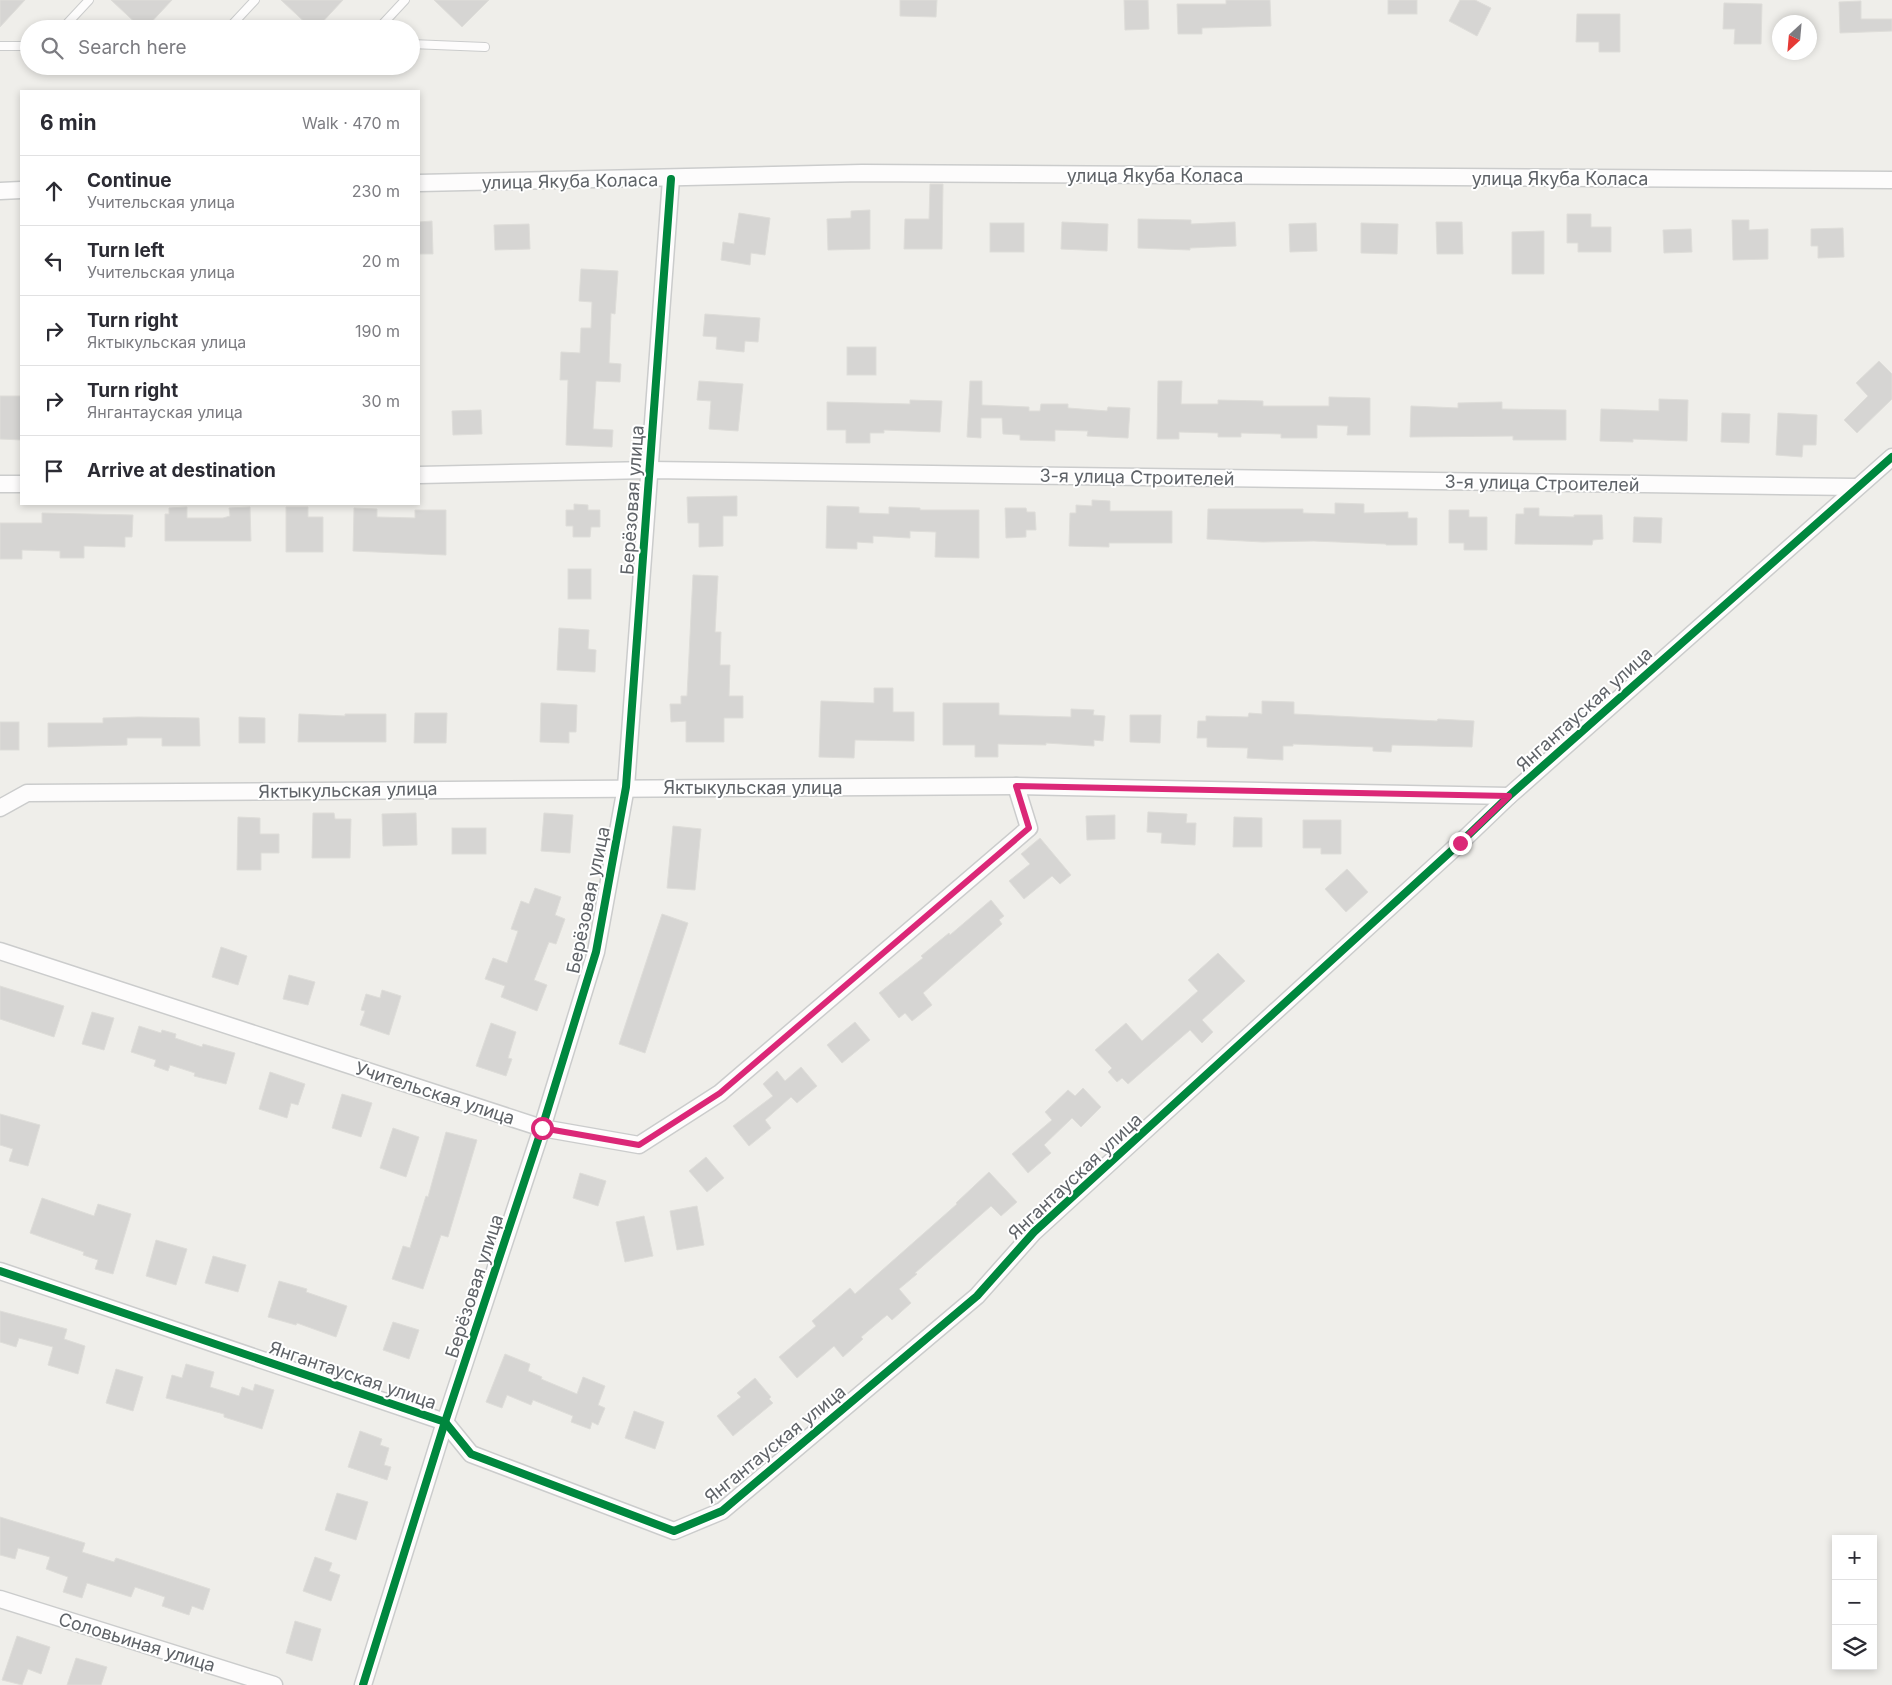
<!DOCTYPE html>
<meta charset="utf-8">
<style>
:root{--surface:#fff;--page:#f2f2f3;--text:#2b2b33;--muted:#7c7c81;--line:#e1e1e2}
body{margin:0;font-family:Inter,sans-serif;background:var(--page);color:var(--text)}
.controls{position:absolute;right:15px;bottom:15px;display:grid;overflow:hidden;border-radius:0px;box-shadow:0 2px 8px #0003}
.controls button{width:45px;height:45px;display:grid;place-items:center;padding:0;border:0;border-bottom:1px solid var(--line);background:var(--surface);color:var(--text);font:25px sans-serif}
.compass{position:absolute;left:1772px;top:15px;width:45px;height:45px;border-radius:50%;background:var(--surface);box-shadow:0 2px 8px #0003;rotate:206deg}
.stop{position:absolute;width:15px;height:15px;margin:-11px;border:4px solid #db2777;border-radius:50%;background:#fff}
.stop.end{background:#db2777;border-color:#fff;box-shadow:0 1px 5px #0008}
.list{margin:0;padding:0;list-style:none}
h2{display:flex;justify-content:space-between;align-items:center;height:65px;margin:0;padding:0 20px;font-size:21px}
h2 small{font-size:16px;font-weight:400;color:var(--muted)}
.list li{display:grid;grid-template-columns:32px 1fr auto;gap:15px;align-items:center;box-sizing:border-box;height:70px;padding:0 20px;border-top:1px solid var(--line)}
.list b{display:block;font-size:19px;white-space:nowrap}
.list p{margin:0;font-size:16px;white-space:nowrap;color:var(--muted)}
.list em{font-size:16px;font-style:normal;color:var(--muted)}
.icon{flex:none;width:28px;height:28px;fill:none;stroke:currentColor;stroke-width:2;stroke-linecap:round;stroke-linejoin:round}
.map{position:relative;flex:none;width:1892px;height:1685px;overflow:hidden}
.search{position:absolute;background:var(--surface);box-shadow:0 2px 8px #0003;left:20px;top:20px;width:400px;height:55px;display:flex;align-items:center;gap:12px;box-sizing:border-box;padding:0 18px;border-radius:28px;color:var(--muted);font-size:19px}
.panel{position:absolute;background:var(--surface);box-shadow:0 2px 8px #0003;left:20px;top:90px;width:400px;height:415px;border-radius:0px}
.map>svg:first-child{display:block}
.building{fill:#d6d5d3;stroke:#deddd9}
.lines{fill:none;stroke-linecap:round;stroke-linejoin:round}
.lane-casing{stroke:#cbcccc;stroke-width:10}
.street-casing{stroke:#cbcccc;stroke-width:19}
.lane{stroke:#fdfcfc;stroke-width:8}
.street{stroke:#fdfcfc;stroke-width:16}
.cycleway-casing{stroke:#fff;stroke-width:11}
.cycleway{stroke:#00873e;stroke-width:8}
.route{stroke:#db2777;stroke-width:6}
.labels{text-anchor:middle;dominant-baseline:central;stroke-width:4;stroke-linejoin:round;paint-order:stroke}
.street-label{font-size:18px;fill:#5f6368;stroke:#fff}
</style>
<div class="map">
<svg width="1892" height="1685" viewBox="0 0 1892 1685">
<rect width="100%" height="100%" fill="#efeeea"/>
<g class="building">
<path d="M0 0H25L0 27Z"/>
<path d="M111 0H172L145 29H142Z"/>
<path d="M281 0H343L316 29H312Z"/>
<path d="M434 0H489L462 27Z"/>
<path d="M900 0H937L936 17 900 16Z"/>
<path d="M1124 0H1148L1149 29 1125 30Z"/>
<path d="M1226 0H1270L1271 26 1202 28V34H1178L1177 4H1226Z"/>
<rect x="1388" y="0" width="29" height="14"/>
<path d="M1460 0H1475L1491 8 1477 36 1449 21Z"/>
<path d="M1861 1V19H1892V31L1840 33 1839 2Z"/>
<path d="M1724 3 1762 4 1761 44H1734L1735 29H1723Z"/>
<path d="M1577 14H1620V52H1599V42H1576Z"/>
<path d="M930 184H943L942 249H904L905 219H929Z"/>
<path d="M870 210V249L828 250 827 219 851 218V211Z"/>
<path d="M739 213 770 218 765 255 751 253 750 265 721 260 723 242 734 244Z"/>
<path d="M1567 214H1591V227H1611V252H1578V243H1567Z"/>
<path d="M1138 219 1191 220V224L1235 222 1236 246 1190 248V250L1138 248Z"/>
<path d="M1732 220H1749V230L1768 229V259L1733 260Z"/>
<path d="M432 221 433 254H419V222Z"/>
<path d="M1062 222 1108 224 1107 251 1061 249Z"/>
<path d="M1436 222H1462L1463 254H1437Z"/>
<rect x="990" y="223" width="34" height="29"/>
<path d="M1316 223 1317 251 1290 252 1289 224Z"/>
<path d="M1361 223 1398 224 1397 254 1361 253Z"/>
<path d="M529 224 530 249 495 250 494 225Z"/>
<path d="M1843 228 1844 257 1818 258V246H1811V229Z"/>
<path d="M1691 229 1692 252 1664 253 1663 230Z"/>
<path d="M1544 231V274H1512V232Z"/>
<path d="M581 269 618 271 615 314 611 313 609 363 621 364 620 382 596 381 593 429 613 430 612 447 566 445 568 380H560L561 352 580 353 581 328H591L592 302 579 301Z"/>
<path d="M705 314 760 318 758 342 745 341 744 352 716 349 717 337 703 336Z"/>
<rect x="847" y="347" width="29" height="28"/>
<path d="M1879 361 1892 374V399L1857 433 1844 420 1868 396 1856 383Z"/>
<path d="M699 381 743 384 738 431 709 429 711 401 697 400Z"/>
<path d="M970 381H982V405L1029 407V411H1040L1041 404H1068V408L1107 411 1108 407 1130 408 1128 438 1087 436 1088 431 1055 430V441L1020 440V435L1003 434 1002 418H981V438L967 437Z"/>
<path d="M1158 381H1182L1181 404H1218V400L1263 401V406H1329V397L1370 398V435H1347L1348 426 1317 425V438H1281V434L1241 433V437H1218V433L1179 432V439H1157Z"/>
<path d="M0 396H21V440L0 439Z"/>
<path d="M1659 399 1688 400 1687 441 1633 439V442L1600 441 1601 409 1659 411Z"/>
<path d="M910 400 942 401 940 432 884 430V433H870V443H846V430H827V402L910 404Z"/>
<path d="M1502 402V409L1566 410V440H1513V436L1410 437 1411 406 1458 408V403Z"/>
<path d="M481 410 482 434 453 435 452 411Z"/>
<path d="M1722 413 1750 414 1749 443 1721 442Z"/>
<path d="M1778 413 1817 415 1816 445H1803L1802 457 1776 455Z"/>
<path d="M737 496V516H723V546L699 547V523H688L687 497Z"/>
<path d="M1092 500 1110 501V511H1172V543H1109V547L1069 546 1070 513H1076V505L1092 506Z"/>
<path d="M1335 503 1364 504V513L1408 512V518H1417V545H1386V544L1314 541 1263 542 1207 539 1208 509H1303V513L1335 514Z"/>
<path d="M574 504 588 505V510H600V527H591L590 537H573V526H566V510H574Z"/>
<path d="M827 506 859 507V513L889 514V507L920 508V510H979V558L935 557 936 532 910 531V538L873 536V543L857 542V549L826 548Z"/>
<path d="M187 507V518H223L230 516 229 508 250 507 251 541H165V514H169V508Z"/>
<path d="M286 507H308V517H323V552H286Z"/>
<path d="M354 508 377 509V517L415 518V510H446V555L353 551Z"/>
<path d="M1005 508H1026L1027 512H1035L1036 530H1026V537L1006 538Z"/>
<path d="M1524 508H1539V516L1574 517V515H1602L1603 539 1593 540 1592 545 1515 544 1516 514H1524Z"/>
<path d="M1449 510H1469V517H1487V550H1464V543H1449Z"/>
<path d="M42 513 133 515 132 537H125V547L84 546V558H60V551L22 550V559H0V523H42Z"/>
<path d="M1634 517 1662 518 1661 543 1633 542Z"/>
<rect x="568" y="569" width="23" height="30"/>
<path d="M693 575 718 576 715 632H721L720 665H730L729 696H743V718H724V742H686V721L671 722 670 704H681V696H687Z"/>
<path d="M559 628 589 630 588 649 596 650 595 672 557 670Z"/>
<path d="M874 688H893V712H914V741L855 740 854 758 819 757 821 701 874 703Z"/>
<path d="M1262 701 1294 702V714L1437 721 1438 719 1474 721 1472 747 1392 745 1391 752 1373 751V747L1293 744V746H1283V760L1247 758 1248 748 1207 747V738H1197L1198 721H1206V716L1248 717 1249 713 1262 714Z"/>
<path d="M541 703 577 705 576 732H569V743L540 742Z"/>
<path d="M943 703H999V715L1071 717V709L1094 710 1093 715 1105 716 1103 741 1094 740V746L1046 743V745L998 744V757H975V745H943Z"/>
<path d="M415 713H447L446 743H414Z"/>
<path d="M299 714 345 716V714H386V742H298Z"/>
<path d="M1130 715H1161L1160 743 1130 742Z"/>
<path d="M138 717 199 718 200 746H162V738H127V745L48 747V723H103V718Z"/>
<path d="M239 717 265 718V743H239Z"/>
<rect x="0" y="722" width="19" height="28"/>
<path d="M1148 812 1187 814 1186 823H1196L1195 845 1161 843 1162 833 1147 832Z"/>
<path d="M313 813H334L335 819H351L350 858H312Z"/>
<path d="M416 813 417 845 383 846 382 814Z"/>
<path d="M544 813 573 815 570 853 541 851Z"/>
<path d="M1115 815V839L1087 840 1086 816Z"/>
<path d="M238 817 260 818V834H279V853H261V870H237Z"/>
<path d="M1234 817 1262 818V847H1233Z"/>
<path d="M1303 820H1341V854H1321V848H1303Z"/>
<path d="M673 826 701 829 695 890 667 888Z"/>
<rect x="452" y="828" width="34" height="26"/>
<path d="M1040 838 1071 875 1060 884 1052 876 1024 899 1009 881 1030 864 1021 854Z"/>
<path d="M1347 869 1368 892 1346 912 1325 889Z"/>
<path d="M535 888 561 897 555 915 565 919 556 944 549 942 534 980 547 985 537 1011 501 997 505 986 485 979 493 958 507 963 518 931 511 929 521 901 529 904Z"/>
<path d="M991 900 1004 916 999 920 1002 924 923 993 932 1005 912 1021 905 1013 899 1018 879 993 923 958 921 956 949 933 950 935Z"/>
<path d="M662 914 688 923 645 1053 619 1044Z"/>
<path d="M221 947 247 956 238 985 212 977Z"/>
<path d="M1218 953 1245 981 1202 1020 1213 1032 1202 1043 1190 1030 1128 1084 1122 1078 1117 1082 1108 1072 1112 1068 1095 1050 1126 1023 1142 1041 1198 991 1188 980Z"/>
<path d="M289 975 315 982 308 1005 283 999Z"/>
<path d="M0 986 64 1006 54 1037 0 1019Z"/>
<path d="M382 990 401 996 389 1035 360 1025 365 1011 361 1010 366 994 380 998Z"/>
<path d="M92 1012 114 1018 104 1050 82 1044Z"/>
<path d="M855 1022 870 1040 842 1063 827 1045Z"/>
<path d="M491 1023 516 1032 508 1058 512 1059 506 1076 476 1066Z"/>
<path d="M139 1026 161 1033 162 1030 176 1034 175 1038 202 1047 203 1044 235 1053 226 1084 194 1076 195 1073 170 1065 168 1071 154 1066 156 1060 131 1052Z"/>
<path d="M801 1067 817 1086 797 1103 791 1097 765 1120 771 1128 749 1146 733 1126 773 1096 763 1084 777 1071 785 1081Z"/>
<path d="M270 1072 305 1084 298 1105 291 1103 287 1118 259 1109Z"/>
<path d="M1083 1088 1101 1107 1081 1127 1072 1118 1044 1145 1051 1153 1028 1173 1012 1154 1052 1120 1045 1112 1068 1090 1075 1096Z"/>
<path d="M342 1094 372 1103 361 1137 332 1128Z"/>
<path d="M0 1114 40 1125 28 1166 9 1161 13 1149 0 1145Z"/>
<path d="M393 1128 419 1137 406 1177 380 1168Z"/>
<path d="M446 1132 477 1140 448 1237 441 1235 423 1289 392 1279 403 1246 410 1248 426 1196 428 1197Z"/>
<path d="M706 1157 724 1178 707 1192 689 1171Z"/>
<path d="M989 1172 1017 1202 1001 1216 991 1206 915 1273 917 1274 899 1289 911 1303 892 1320 887 1315 861 1337 863 1339 843 1357 834 1346 797 1378 779 1357 816 1326 812 1321 850 1288 855 1294 957 1204 956 1203Z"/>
<path d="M580 1173 606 1181 598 1206 573 1198Z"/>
<path d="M42 1198 94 1216 98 1204 131 1214 113 1274 95 1269 98 1260 83 1255 84 1252 30 1233Z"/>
<path d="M697 1206 704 1245 677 1250 670 1211Z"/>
<path d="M644 1216 653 1256 625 1262 616 1222Z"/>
<path d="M156 1240 187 1249 176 1285 146 1276Z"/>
<path d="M213 1256 246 1265 238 1292 205 1283Z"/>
<path d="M279 1281 307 1289 306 1292 347 1306 336 1337 297 1323 296 1325 268 1317Z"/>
<path d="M0 1311 67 1329 64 1339 85 1346 78 1374 48 1365 53 1347 19 1338 16 1347 0 1342Z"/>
<path d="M393 1322 419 1330 409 1359 383 1350Z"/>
<path d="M505 1354 530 1364 528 1371 542 1377 541 1379 577 1394 583 1377 605 1386 598 1405 605 1408 598 1425 592 1422 590 1429 571 1422 573 1416 533 1400 531 1405 507 1395 502 1408 486 1402Z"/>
<path d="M186 1364 214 1372 210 1387 239 1396 242 1387 253 1391 255 1384 274 1390 262 1429 224 1417V1414L166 1398 172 1375 182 1378Z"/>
<path d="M116 1369 143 1377 133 1411 106 1403Z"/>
<path d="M755 1378 771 1397 769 1399 773 1403 733 1436 717 1416 741 1397 737 1393Z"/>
<path d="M634 1411 664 1422 655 1449 625 1438Z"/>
<path d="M360 1431 382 1439 380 1445 389 1448 384 1465 391 1467 387 1480 348 1467Z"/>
<path d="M337 1493 368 1502 356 1540 325 1530Z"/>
<path d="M0 1517 85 1543 82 1552 114 1562 116 1558 210 1589 203 1610 192 1606 189 1615 162 1606 165 1597 135 1587 131 1597 87 1583 82 1598 63 1592 68 1577 46 1569 50 1557 18 1548 15 1559 0 1555Z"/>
<path d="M315 1557 332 1563 329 1571 340 1575 331 1601 303 1591Z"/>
<path d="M295 1621 321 1629 312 1661 286 1653Z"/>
<path d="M17 1636 50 1647 41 1674 28 1669 22 1685 2 1680Z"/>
<path d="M76 1658 107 1667 101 1685H67Z"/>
</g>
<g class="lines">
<g class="lane-casing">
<g id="lane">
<path d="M62 29 89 0"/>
<path d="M228 29 255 0"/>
<path d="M378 29 405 0"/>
<path d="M411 44 485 47"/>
<path d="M0 46H29"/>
</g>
</g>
<g class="street-casing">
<g id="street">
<path d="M419 183 862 173 1892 180"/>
<path d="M0 191 21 190"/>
<path d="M419 475 649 470 1856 487"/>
<path d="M0 484H21"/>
<path d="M0 808 27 793 1016 786 1509 796"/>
<path d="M0 951 542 1128 639 1145 720 1093 1029 828 1016 786"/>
<path d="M0 1271 445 1422 471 1454 674 1531 722 1511 977 1296 1034 1232 1460 843 1509 796 1892 457"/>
<path d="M0 1599 274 1685"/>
<path d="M363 1685 445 1422 542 1128 596 952 626 787 671 179"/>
</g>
</g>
<use href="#lane" class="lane"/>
<use href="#street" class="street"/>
<g class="cycleway-casing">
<g id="cycleway">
<path d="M0 1271 445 1422 471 1454 674 1531 722 1511 977 1296 1034 1232 1460 843 1509 796 1892 457"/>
<path d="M363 1685 445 1422 542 1128 596 952 626 787 671 179"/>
</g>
</g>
<use href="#cycleway" class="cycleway"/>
</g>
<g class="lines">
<path class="route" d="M542 1128 639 1145 720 1093 1029 828 1016 786 1509 796 1460 843"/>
</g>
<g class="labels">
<g class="street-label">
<text x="1155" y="175">улица Якуба Коласа</text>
<text x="1560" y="178">улица Якуба Коласа</text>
<text transform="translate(570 181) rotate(-1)">улица Якуба Коласа</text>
<text transform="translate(1137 477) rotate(1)">3-я улица Строителей</text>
<text transform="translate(1542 483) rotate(1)">3-я улица Строителей</text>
<text transform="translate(632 500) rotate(-86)">Берёзовая улица</text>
<text transform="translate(1584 709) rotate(-42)">Янгантауская улица</text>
<text x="753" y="787">Яктыкульская улица</text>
<text transform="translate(348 790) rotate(-1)">Яктыкульская улица</text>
<text transform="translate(588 900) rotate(-78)">Берёзовая улица</text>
<text transform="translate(435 1093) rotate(18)">Учительская улица</text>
<text transform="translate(1075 1176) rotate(-43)">Янгантауская улица</text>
<text transform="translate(474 1286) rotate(-72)">Берёзовая улица</text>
<text transform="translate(353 1375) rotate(19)">Янгантауская улица</text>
<text transform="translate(775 1444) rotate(-39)">Янгантауская улица</text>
<text transform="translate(137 1642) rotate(17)">Соловьиная улица</text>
</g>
</g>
</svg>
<div class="controls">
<button>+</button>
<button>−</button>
<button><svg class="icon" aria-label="layers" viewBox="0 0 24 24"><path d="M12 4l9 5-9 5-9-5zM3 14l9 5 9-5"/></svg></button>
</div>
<svg class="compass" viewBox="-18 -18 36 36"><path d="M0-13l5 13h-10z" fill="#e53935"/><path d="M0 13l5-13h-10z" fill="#7c7c81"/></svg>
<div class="stop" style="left:542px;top:1128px"></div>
<div class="stop end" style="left:1460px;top:843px"></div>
<div class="search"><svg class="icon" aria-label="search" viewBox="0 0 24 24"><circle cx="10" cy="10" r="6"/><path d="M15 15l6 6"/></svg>Search here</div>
<section class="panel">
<h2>6 min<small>Walk · 470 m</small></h2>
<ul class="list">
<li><svg class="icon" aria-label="ahead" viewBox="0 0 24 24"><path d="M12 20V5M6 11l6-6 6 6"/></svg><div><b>Continue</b><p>Учительская улица</p></div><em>230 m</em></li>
<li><svg class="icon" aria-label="left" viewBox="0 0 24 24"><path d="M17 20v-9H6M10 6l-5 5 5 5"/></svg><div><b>Turn left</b><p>Учительская улица</p></div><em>20 m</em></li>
<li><svg class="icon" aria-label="right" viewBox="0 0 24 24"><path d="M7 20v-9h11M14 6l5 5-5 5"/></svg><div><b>Turn right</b><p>Яктыкульская улица</p></div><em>190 m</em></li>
<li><svg class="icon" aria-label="right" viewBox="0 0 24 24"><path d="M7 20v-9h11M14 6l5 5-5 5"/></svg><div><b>Turn right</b><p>Янгантауская улица</p></div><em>30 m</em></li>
<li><svg class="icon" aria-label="arrive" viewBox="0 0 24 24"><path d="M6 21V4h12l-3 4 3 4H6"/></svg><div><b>Arrive at destination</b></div></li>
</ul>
</section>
</div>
